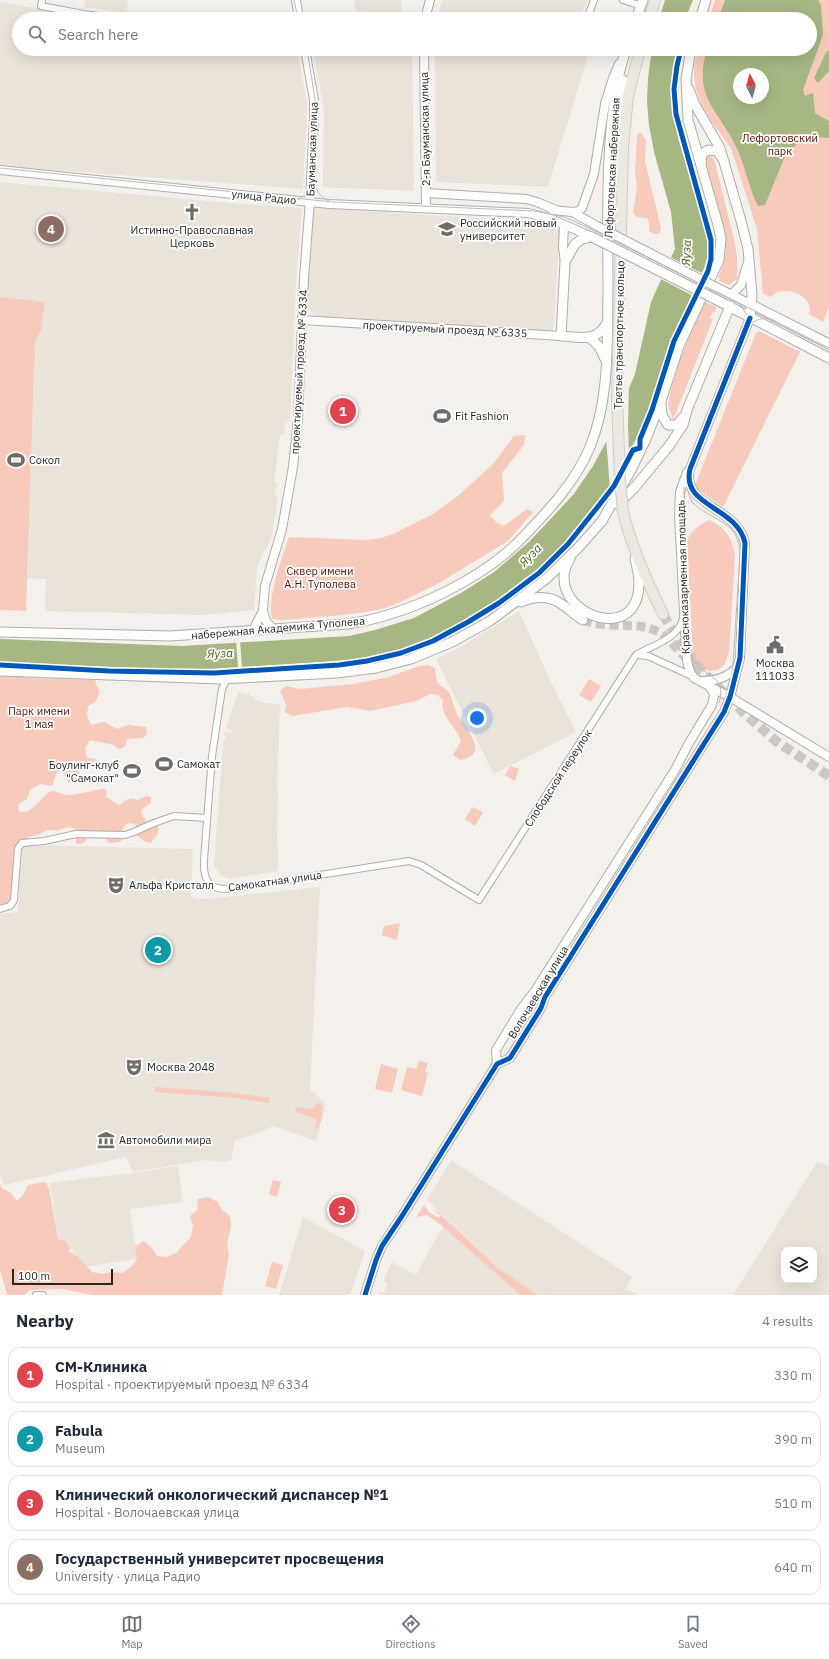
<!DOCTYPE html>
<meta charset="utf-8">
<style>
:root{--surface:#fff;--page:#f2f2f3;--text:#1f2937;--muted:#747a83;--line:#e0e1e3;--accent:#6f6d69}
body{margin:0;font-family:"IBM Plex Sans",sans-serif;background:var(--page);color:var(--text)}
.controls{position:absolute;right:12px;bottom:12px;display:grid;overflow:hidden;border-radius:8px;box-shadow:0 4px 16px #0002}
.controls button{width:36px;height:36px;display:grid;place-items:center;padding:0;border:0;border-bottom:1px solid var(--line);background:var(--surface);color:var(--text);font:20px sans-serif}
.compass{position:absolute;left:733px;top:68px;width:36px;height:36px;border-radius:50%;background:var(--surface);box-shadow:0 4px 16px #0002;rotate:354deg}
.scale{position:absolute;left:12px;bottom:10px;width:101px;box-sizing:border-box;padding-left:4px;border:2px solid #282623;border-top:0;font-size:11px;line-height:14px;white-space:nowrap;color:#282623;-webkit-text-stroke:3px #fff;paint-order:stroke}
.you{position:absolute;left:477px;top:718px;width:14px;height:14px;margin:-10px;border:3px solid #fff;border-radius:50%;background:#1a73e8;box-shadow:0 0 0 6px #1a73e833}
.badge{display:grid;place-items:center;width:26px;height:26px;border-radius:50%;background:var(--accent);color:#fff;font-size:13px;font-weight:700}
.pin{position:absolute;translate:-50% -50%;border:2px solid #fff;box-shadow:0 1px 4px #0006}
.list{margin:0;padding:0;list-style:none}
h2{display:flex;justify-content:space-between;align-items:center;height:52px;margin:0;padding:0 16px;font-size:17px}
h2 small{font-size:13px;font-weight:400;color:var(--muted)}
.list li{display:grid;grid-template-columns:26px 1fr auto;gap:12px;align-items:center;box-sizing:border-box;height:56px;margin:0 8px 8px;padding:0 8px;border:1px solid var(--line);border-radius:12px}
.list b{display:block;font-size:15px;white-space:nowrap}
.list p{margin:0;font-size:13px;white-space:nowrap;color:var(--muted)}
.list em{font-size:13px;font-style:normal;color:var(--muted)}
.icon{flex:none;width:22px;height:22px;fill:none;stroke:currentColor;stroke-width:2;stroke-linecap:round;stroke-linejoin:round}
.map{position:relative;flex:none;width:829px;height:1295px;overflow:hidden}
.search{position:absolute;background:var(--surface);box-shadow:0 4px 16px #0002;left:12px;right:12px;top:12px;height:44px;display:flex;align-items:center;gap:10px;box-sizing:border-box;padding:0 14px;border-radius:22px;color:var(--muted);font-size:15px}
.sheet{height:308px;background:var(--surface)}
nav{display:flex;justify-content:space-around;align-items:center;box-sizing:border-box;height:56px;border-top:1px solid var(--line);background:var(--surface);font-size:11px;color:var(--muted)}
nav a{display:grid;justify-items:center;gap:2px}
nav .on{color:var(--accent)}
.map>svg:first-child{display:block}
.built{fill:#eae3d9;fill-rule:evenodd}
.green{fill:#f7cabc;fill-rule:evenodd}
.water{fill:#a6b784;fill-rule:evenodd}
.pier{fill:#f4f0ec}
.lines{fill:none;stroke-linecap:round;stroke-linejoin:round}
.secondary-tunnel{stroke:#cbc8c4;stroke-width:9;stroke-dasharray:9 4.5;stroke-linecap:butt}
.primary-tunnel{stroke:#cbc8c4;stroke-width:10;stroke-dasharray:10 5;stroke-linecap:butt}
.minor-casing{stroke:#b0adaa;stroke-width:8}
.tertiary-casing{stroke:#b0adaa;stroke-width:10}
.secondary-casing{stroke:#b0adaa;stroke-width:11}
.primary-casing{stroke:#d0cecc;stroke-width:12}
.minor{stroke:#fdfdfc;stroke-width:6}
.tertiary{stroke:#fdfdfc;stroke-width:8}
.secondary{stroke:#fdfdfc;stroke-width:9}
.primary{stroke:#eceae0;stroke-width:10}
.tram{stroke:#bcbbba;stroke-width:1}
.tertiary-bridge-casing{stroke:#b0adaa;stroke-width:10;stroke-linecap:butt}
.secondary-bridge-casing{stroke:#b0adaa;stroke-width:11;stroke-linecap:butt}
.primary-bridge-casing{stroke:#d0cecc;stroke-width:12;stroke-linecap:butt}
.tertiary-bridge{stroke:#fdfdfc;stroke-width:8}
.secondary-bridge{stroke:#fdfdfc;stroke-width:9}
.primary-bridge{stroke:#eceae0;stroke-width:10}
.cycleway-casing{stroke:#fff;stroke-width:8}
.cycleway{stroke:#0057b8;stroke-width:5}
.labels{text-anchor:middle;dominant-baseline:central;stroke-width:3.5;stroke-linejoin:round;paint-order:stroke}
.street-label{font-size:11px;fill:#282623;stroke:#fff}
.park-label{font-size:11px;fill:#561100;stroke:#fff}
.poi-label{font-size:11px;fill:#282623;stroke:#fff;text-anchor:start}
.water-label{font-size:12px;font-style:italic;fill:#455c0d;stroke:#fff}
</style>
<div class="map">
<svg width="829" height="1295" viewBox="0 0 829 1295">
<rect width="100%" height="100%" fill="#f4f0ec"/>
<g class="built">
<path d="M85 0H128L127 13 84 7Z"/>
<path d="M354 0H401L402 12 356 17Z"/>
<path d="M442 0H588L583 10 575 19H437Z"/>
<path d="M0 2 96 19H19V49H297L307 104 303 189 0 166Z"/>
<path d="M313 49H412L414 191 323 187 324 110Z"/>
<path d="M435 50H568L588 56 548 187 436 182Z"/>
<path d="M0 182 242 204 302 208 296 282 290 422 285 423 284 435H280L274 482H277L275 495 278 498 271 539 260 560 257 568 254 610 203 615 45 611 46 579H27L35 341 41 331 45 302 0 297Z"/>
<path d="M313 208 549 222 558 225 560 232 553 331 316 316 308 309 306 302Z"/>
<path d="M519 611 550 680 576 732 494 774 436 659 459 648Z"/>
<path d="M238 692 247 695 248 692 251 693 250 696 255 697 254 699 266 703 280 704 277 788H278L277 844H278V871L229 879 220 875 214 866 223 743 226 736 224 735 225 732 231 734 232 730 226 728Z"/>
<path d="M22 845 193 849 191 898 205 899 320 887 310 1089 326 1105 316 1141 273 1126 254 1135 235 1140 231 1160 224 1162 206 1160 133 1172 126 1157 4 1185 0 1176V914L18 912Z"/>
<path d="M451 1160 632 1277 625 1289 638 1295H538L498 1268 427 1200Z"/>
<path d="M817 1162 829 1166V1295H733ZM784 1250H814V1280H784Z"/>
<path d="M178 1166 183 1202 130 1209 137 1259 76 1268 73 1249 60 1251 50 1183 122 1174H127Z"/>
<path d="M303 1217 365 1251 350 1295H279Z"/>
<path d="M443 1226 520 1295H379L380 1291 384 1293 387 1283 383 1281 392 1262 416 1275Z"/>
</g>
<g class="green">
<path d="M715 0H829V307L823 322 809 314C815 295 782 283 771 297L763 294 757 229 731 148 711 121 701 104 696 89 694 75 695 62 699 49H810V19H709ZM739 74H763V98H739Z"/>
<path d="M640 132 646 140 645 161 660 224 661 229 659 234H654L649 231V222L647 218 637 217 633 213 637 187 635 172 637 136Z"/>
<path d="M707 155 711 156 714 159 734 239 737 257V279L729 285 719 281 720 278 718 277C732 252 724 226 716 201 712 188 709 175 705 162Z"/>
<path d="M0 297 45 302 41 331 35 341 26 611 0 610Z"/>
<path d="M703 301 716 307 715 313 713 312 710 318 713 319 673 420 668 404 672 386 680 360Z"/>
<path d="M759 331 800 352 723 507 697 489 695 485 756 333Z"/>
<path d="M525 435 524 445 502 473 504 501 490 515 497 523 504 526 527 509 533 512 508 541 439 583 405 600 386 608 366 612 343 615 281 620 272 619C267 597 282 558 289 537L367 540 381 538 393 534 433 514 459 495 493 464 514 436Z"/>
<path d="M709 520C725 527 733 539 735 556L729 652C727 657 726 663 722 667 715 673 701 672 696 664 694 662 694 657 693 655L687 540C693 530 698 525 709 520Z"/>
<path d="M428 665 435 668C435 673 436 679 438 683 441 687 447 689 449 693 453 700 453 707 457 714 465 728 492 755 460 760L453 755 461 741C457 727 440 717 443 701L438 695 430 694 416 701 370 711 347 707 292 716 285 712 286 705 280 691 286 686 300 689 353 684 389 677 419 666Z"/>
<path d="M0 674 20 675 26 678 96 680 95 683 100 691 96 701 88 706 87 716 91 725 104 722 117 729 128 725 146 727 147 734 143 738 128 739C125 744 125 749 118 749L114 745 90 740 85 748 87 758 96 759 90 767 80 769 78 779 69 783 64 775 65 767 60 765 52 786 40 784 30 790 27 799 19 804 18 810 21 812C36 812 44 792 51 791 56 791 62 794 67 795 70 796 99 790 104 788L107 792 106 797 119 805C126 800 129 797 138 800L146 796 151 797V803L141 810 142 815 147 823 158 826C160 834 155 837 151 843 141 842 135 835 136 825L131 823 126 824 123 828 124 838 120 842 110 843 106 840 107 836 103 832 94 830C85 837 90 843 76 844L75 829C67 826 63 828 55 832L57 830H47L38 835 28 837 26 843 22 846 18 857V883L12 887 10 902 8 904 0 905Z"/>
<path d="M589 679 601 686 591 702 579 695Z"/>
<path d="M510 766 519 769 515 781 505 775Z"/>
<path d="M472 807 483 812 475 826 465 819Z"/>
<path d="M400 923 397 940 382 935 384 926Z"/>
<path d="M419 1061 428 1063 425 1072 428 1073 422 1096 401 1090 407 1067 416 1069Z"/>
<path d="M381 1064 398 1069 392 1093 375 1089Z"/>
<path d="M155 1087 236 1093 270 1098 269 1103 236 1098 155 1092Z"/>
<path d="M317 1103 322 1105C324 1112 321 1123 317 1129L315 1127 317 1121 316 1119 297 1112 294 1107 312 1109Z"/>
<path d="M273 1180 281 1182 277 1197 269 1194Z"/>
<path d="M45 1182 49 1188 58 1239 67 1242 70 1252 78 1257 92 1272 102 1274 112 1272 122 1273 131 1267 137 1259 135 1247 143 1241 151 1247 157 1256 167 1257 176 1253 191 1237 193 1226 190 1216 197 1210 198 1199 208 1197 218 1202 222 1210 230 1216 231 1226 227 1244 229 1254 222 1295H92L62 1289 30 1290 24 1295H7L0 1270V1184L2 1188 11 1193 17 1201 24 1194 28 1185Z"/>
<path d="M424 1205 429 1212 439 1218 440 1215 435 1211 436 1210 498 1268 538 1295H520L441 1225 427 1215 416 1217Z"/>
<path d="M272 1262 283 1265 276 1289 265 1286Z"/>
</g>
<g class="water">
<path d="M665 0H693L685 19H659Z"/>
<path d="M725 0H818L821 5 823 35 803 90 805 96 813 93 815 113 829 121V138L806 136 786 154 765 205 758 206C749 189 746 169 738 151 720 110 692 100 707 49H810V19H718ZM739 74H763V98H739Z"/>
<path d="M652 49H677L673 66 672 87 675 122 679 141 708 238V256L704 268 671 341 652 400 639 433 613 482 565 542 536 571 497 601 466 619 432 637 401 650 351 660 194 670 0 663V639L182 646 349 636 375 630 414 618 461 593 494 572 529 542 573 495 593 466 607 440 635 374 651 302 675 249 671 212 654 152 649 125 647 101 648 78Z"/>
<path d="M829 50V71L818 83 814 78 826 52Z"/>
</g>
<g class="pier">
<path d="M670 257 704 274 693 296 659 278Z"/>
<path d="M629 383 628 426 629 456 610 490 606 437Z"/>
<path d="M236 640H240L242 667H238Z"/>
</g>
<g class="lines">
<path class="secondary-tunnel" d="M583 620C608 630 634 620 659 632 668 637 674 646 681 653 686 658 691 661 696 665"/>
<path class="primary-tunnel" d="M663 614 681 645 696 665 745 714 776 741 829 776"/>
<g class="minor-casing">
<g id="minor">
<path d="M42 0 41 6 84 14 121 19"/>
<path d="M623 0 641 6"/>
<path d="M584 19 588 16 594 0"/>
<path d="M638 655 648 656 694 677"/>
<path d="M227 679 222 689 212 756 204 860C203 881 209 890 230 889L409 861 421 865 479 900 636 655C652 645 677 640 683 619"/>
<path d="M0 909 10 906 14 900 18 848 22 843 44 841 76 834 125 835 134 832 154 823 174 816 207 818"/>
<path d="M36 1295H43"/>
</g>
</g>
<g class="tertiary-casing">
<g id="tertiary">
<path d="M296 0 299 19"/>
<path d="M425 19 430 0"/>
<path d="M424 49 426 208"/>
<path d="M0 170 329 204 528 213 549 218 592 237"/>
<path d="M426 193 526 199 537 202 556 210"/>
<path d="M552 210 572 212 597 226"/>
<path d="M572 212 579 211 582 208 594 174 605 104 613 78 619 64"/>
<path d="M564 225 563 248 565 262"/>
<path d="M716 287 752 305"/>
<path d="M732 294 741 285 748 262"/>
<path d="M302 320 561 336"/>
<path d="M687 472 680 492 679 515 686 652C687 662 688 670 694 678L730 697 829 757"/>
<path d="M263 611 266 621 273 629"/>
<path d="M253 630 263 611 265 586 282 529 293 467 298 418 304 278 310 200 314 120V100L305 49"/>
<path d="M702 681C716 681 729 677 738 666"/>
<path d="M497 1064 496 1050 521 1009 535 991 675 770 689 743 712 705 714 695 710 686"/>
<path d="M365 1295 376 1260 382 1246 402 1216 497 1064 510 1058 541 1008 545 997 724 712 730 697 740 658 745 543C737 506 681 507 690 469L750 318"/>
</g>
</g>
<g class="secondary-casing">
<g id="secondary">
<path d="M636 19 643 0"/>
<path d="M700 19 706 0"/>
<path d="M689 89 694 103 720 148 741 221 748 249 752 294 750 318"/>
<path d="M622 123 623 80"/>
<path d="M701 164 702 154 708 150 717 151 722 158"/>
<path d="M592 237 582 239 575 244 565 262 561 336C580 337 596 343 607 323"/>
<path d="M711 297 829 358"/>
<path d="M752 305 829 344"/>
<path d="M588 337C597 343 601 348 605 359"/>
<path d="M661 404 662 415 668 425H677L682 418"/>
<path d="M618 504 634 488 669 446 683 425 687 410 730 306"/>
<path d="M570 559C567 564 564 570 564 576 562 624 659 647 635 559"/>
<path d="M521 602C533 597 548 595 560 603 568 608 574 615 583 620"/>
<path d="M0 632 170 636 348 624C407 615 483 580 524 536 549 510 576 481 590 447 610 398 607 343 608 291 608 224 605 149 617 84 619 72 623 60 626 49"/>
<path d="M0 671 221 679 337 673 376 668 411 659 452 642 490 621 546 579 579 547 602 521 631 470 646 439 661 401 679 346 719 260 721 239 718 225 688 120 686 79 691 49"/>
</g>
</g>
<g class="primary-casing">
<g id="primary">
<path d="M649 19 655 0"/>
<path d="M617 398 623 148 628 96 640 49"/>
<path d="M623 512C632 548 647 581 663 614"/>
</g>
</g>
<use href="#minor" class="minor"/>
<use href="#tertiary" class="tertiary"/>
<use href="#secondary" class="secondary"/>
<use href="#primary" class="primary"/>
<g class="tram">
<path d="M294 0 298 19"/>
<path d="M0 168 333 202 534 211 565 217 595 231 829 348"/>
<path d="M314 180C315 190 320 197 329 201"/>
<path d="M298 200 310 191 313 175 315 99 307 49"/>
<path d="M747 328C754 319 764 316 775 321"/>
<path d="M684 487V538L691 655C698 678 729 672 719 703"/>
<path d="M368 1295 381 1252 411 1208 719 712C727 696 731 681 733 664L740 555C740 520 712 522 692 502 688 494 687 487 688 478L729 373 748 330 747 315 739 303"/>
</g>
<g class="tertiary-bridge-casing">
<path id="tertiary-bridge" d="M597 226 716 287"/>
</g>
<g class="secondary-bridge-casing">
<path id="secondary-bridge" d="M592 237 711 297"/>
</g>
<g class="primary-bridge-casing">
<path id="primary-bridge" d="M617 398 620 479 623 512"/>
</g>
<use href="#tertiary-bridge" class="tertiary-bridge"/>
<use href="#secondary-bridge" class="secondary-bridge"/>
<use href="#primary-bridge" class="primary-bridge"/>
<g class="cycleway-casing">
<g id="cycleway">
<path d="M0 665 109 671 214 673 339 665 367 661 401 653 433 641 468 622 499 603 539 573 568 544 596 509 614 486 633 450 640 448V439L652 410 674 341 708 271 711 259V240L676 114 674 89 677 66 681 49"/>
<path d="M365 1295 376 1260 382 1246 402 1216 497 1064 510 1058 541 1008 545 997 724 712 730 697 740 658 745 543C737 506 681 507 690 469L750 318"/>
</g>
</g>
<use href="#cycleway" class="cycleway"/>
</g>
<defs>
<g id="church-bare" transform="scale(1.38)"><path d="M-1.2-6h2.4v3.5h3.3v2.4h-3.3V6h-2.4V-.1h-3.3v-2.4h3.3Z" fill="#6f6d69" stroke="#fff" stroke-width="2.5" paint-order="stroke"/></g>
<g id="university-bare" transform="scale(1.38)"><path d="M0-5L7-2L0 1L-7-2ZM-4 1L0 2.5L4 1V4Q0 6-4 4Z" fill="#6f6d69" stroke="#fff" stroke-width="2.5" paint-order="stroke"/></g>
<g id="stadium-bare" transform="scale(1.38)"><path d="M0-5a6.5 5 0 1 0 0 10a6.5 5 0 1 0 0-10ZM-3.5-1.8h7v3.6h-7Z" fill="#6f6d69" stroke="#fff" stroke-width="2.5" paint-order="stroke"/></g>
<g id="civic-bare" transform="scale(1.38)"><path d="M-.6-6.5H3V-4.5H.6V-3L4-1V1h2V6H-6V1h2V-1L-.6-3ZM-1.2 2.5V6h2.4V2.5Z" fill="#6f6d69" stroke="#fff" stroke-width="2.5" paint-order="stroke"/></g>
<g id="theatre-bare" transform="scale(1.38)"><path d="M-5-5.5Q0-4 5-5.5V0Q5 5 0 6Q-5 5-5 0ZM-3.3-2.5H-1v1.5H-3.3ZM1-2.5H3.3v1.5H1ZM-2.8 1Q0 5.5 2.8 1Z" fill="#6f6d69" stroke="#fff" stroke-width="2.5" paint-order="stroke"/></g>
<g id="museum-bare" transform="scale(1.38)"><path d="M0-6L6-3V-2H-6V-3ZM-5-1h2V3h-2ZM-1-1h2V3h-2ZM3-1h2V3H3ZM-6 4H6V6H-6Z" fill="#6f6d69" stroke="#fff" stroke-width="2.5" paint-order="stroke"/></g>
</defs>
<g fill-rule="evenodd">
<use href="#church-bare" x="192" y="212"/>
<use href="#university-bare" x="447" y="229"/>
<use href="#stadium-bare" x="442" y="416"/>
<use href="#stadium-bare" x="16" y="460"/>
<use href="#civic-bare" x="775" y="645"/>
<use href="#stadium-bare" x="164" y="764"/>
<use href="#stadium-bare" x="132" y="771"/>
<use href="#theatre-bare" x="116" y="885"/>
<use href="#theatre-bare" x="134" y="1067"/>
<use href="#museum-bare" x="106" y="1140"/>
</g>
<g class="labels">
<g class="street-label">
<text transform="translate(425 129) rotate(-91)">2-я Бауманская улица</text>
<text transform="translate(312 149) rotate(-88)">Бауманская улица</text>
<text transform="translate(612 168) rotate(-87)">Лефортовская набережная</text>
<text transform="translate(264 197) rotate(6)">улица Радио</text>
<text transform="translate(445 329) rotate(3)">проектируемый проезд № 6335</text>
<text transform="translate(619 335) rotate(-89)">Третье транспортное кольцо</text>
<text transform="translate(299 372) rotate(-87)">проектируемый проезд № 6334</text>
<text transform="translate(683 577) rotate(-92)">Красноказарменная площадь</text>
<text transform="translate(278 628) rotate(-5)">набережная Академика Туполева</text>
<text transform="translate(558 778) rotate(-57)">Слободской переулок</text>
<text transform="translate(275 881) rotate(-8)">Самокатная улица</text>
<text transform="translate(538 992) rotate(-59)">Волочаевская улица</text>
</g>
<g class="park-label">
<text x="780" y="138">Лефортовский<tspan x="780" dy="13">парк</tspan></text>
<text x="320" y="571">Сквер имени<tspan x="320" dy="13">А.Н. Туполева</tspan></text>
<text x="39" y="711">Парк имени<tspan x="39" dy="13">1 мая</tspan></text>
</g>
<g class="poi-label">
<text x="460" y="223">Российский новый<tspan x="460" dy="13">университет</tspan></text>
<text x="192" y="230" text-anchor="middle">Истинно-Православная<tspan x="192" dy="13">Церковь</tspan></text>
<text x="455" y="416">Fit Fashion</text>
<text x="29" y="460">Сокол</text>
<text x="775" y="663" text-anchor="middle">Москва<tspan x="775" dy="13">111033</tspan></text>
<text x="177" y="764">Самокат</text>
<text x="119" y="765" text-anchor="end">Боулинг-клуб<tspan x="119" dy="13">"Самокат"</tspan></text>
<text x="129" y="885">Альфа Кристалл</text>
<text x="147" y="1067">Москва 2048</text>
<text x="119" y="1140">Автомобили мира</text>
</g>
<g class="water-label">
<text transform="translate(686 253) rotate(-88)">Яуза</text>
<text transform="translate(530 555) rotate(-46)">Яуза</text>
<text transform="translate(220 653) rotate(-2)">Яуза</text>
</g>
</g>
</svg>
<div class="controls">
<button><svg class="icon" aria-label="layers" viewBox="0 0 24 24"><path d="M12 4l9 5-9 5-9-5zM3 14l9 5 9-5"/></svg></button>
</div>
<svg class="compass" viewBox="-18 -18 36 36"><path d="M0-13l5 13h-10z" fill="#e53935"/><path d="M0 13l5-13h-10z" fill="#747a83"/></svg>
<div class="scale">100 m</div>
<div class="you"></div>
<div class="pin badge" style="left:343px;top:411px;background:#e0444e">1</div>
<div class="pin badge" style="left:158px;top:950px;background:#0f9aa8">2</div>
<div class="pin badge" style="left:342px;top:1210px;background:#e0444e">3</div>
<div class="pin badge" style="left:51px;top:229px;background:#8d6e63">4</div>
<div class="search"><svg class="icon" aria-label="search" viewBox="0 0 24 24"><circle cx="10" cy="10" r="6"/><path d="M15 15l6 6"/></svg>Search here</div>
</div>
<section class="sheet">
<h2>Nearby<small>4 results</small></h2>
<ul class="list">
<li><span class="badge" style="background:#e0444e">1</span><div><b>СМ-Клиника</b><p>Hospital · проектируемый проезд № 6334</p></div><em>330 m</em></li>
<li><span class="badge" style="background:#0f9aa8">2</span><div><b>Fabula</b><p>Museum</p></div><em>390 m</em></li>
<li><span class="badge" style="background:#e0444e">3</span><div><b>Клинический онкологический диспансер №1</b><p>Hospital · Волочаевская улица</p></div><em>510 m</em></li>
<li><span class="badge" style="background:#8d6e63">4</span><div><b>Государственный университет просвещения</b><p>University · улица Радио</p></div><em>640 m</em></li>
</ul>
</section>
<nav>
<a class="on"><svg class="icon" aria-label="map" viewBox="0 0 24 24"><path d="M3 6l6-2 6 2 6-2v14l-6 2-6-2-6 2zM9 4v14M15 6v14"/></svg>Map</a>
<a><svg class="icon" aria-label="directions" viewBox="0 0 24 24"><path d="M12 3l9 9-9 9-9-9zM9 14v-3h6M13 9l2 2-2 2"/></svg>Directions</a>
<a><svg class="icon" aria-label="saved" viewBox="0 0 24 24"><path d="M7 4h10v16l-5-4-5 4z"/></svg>Saved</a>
</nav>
